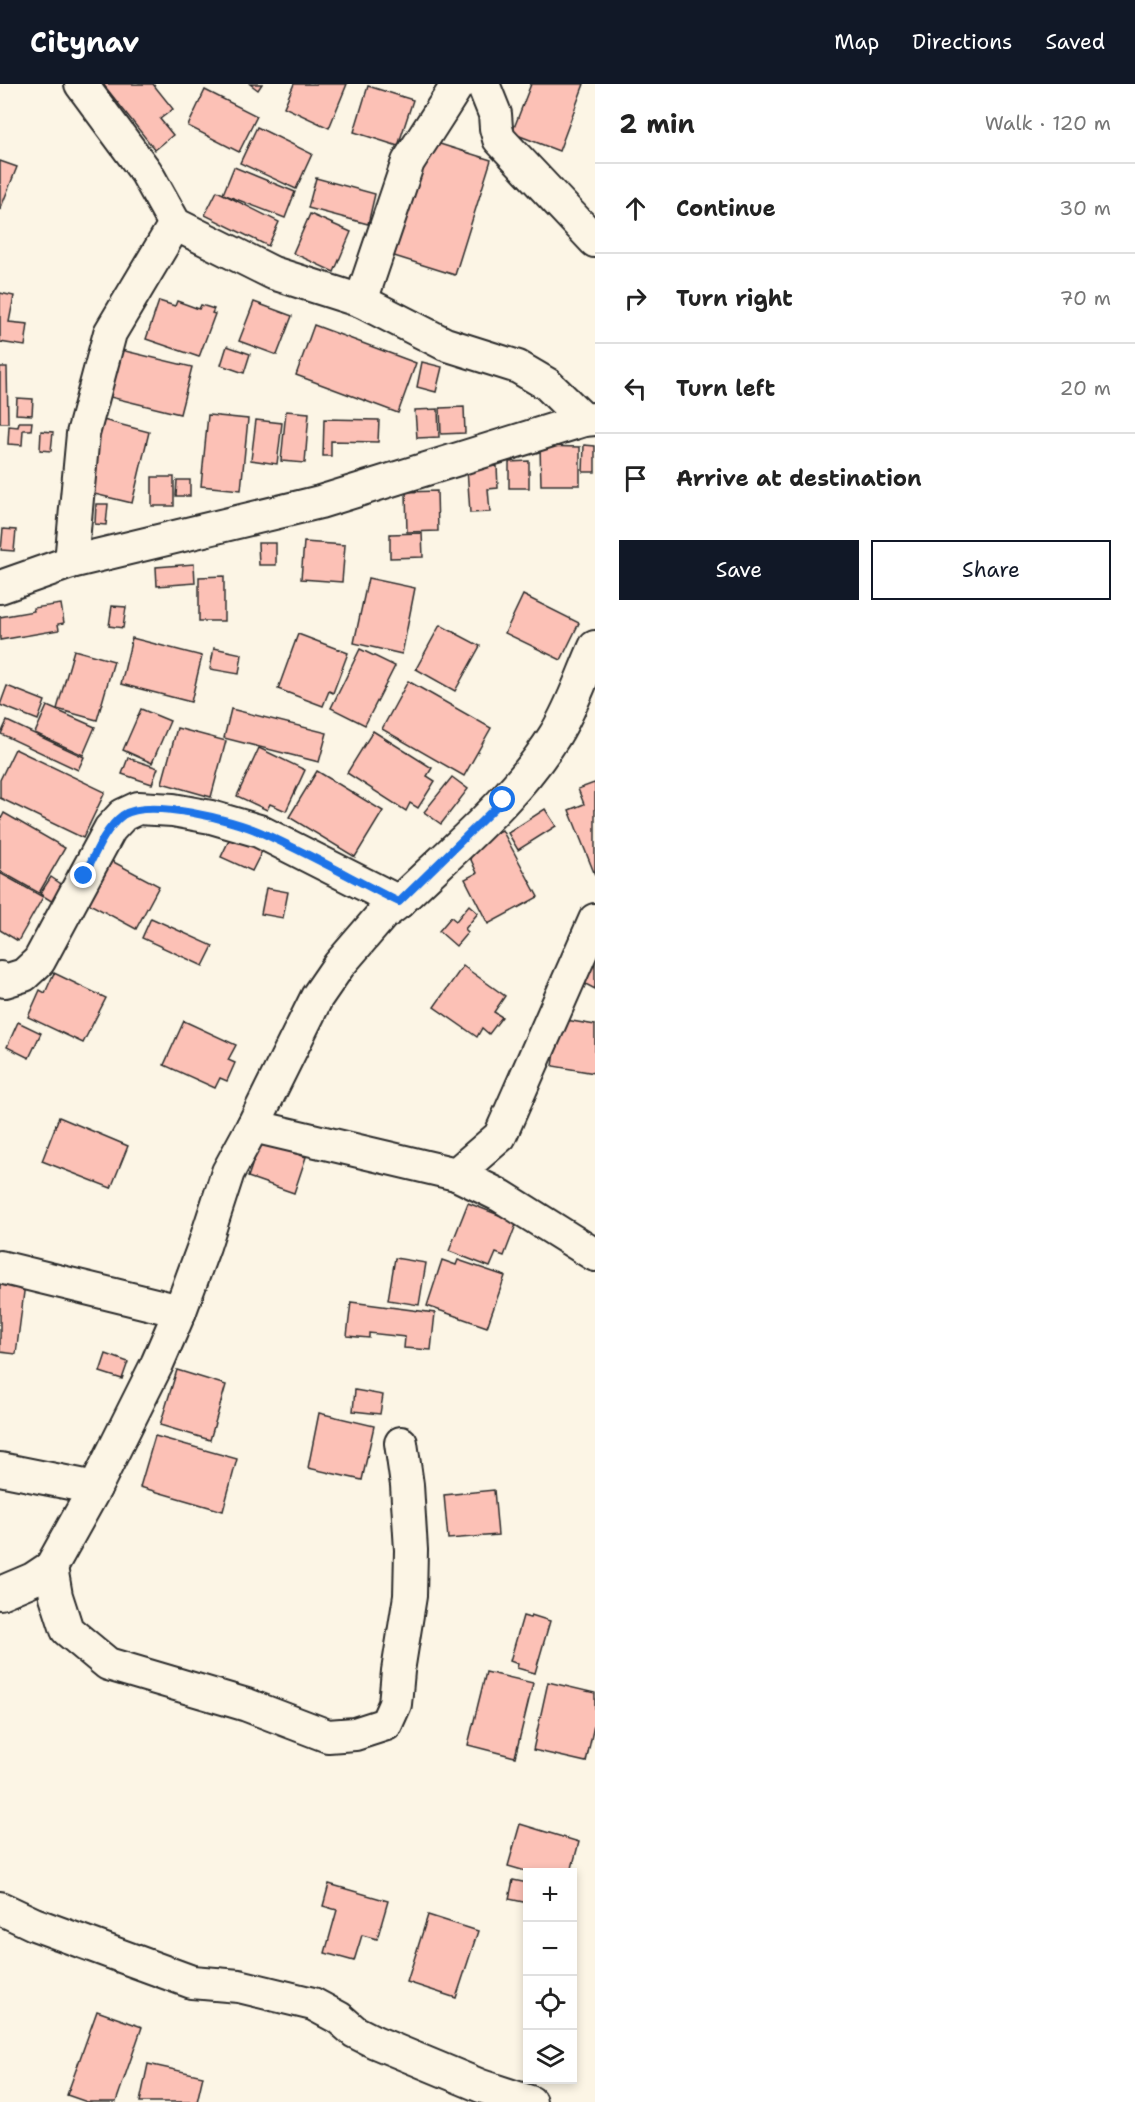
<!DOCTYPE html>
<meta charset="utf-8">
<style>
:root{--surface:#fff;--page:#f6f6f6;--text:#222;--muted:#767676;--line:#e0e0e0;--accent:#111827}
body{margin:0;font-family:"Shantell Sans",sans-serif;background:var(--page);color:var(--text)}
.controls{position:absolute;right:18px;bottom:18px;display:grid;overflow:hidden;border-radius:0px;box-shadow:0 3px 9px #0003}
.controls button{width:54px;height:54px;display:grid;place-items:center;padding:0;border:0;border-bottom:2px solid var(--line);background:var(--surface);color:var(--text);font:30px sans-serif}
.stop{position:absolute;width:18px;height:18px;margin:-14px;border:4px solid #1a73e8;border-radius:50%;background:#fff}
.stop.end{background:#1a73e8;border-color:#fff;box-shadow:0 2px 6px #0008}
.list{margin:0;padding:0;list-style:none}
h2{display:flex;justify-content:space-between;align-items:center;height:78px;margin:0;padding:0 24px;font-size:26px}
h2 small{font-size:20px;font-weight:400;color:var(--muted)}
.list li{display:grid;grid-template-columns:39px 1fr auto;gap:18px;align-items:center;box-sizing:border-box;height:90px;padding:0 24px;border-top:2px solid var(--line)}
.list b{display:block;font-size:22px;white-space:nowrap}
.list em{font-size:20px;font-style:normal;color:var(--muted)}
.actions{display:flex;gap:12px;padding:18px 24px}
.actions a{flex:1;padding:14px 0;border:2px solid var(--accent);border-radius:0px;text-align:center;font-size:21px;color:var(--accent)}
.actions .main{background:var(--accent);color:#fff}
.icon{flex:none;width:33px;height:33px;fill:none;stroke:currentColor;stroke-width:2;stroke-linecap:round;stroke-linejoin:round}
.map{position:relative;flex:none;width:595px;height:2018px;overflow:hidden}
header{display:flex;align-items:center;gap:36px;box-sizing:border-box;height:84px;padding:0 30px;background:var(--accent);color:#fff}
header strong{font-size:28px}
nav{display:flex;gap:33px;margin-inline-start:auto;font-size:21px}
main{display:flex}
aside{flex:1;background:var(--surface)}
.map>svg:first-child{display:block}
.building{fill:#fcc1b6;stroke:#2b2b2b;stroke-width:1.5}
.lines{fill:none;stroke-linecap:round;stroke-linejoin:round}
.minor-casing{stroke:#2b2b2b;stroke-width:36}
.minor{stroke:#fcf5e5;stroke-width:32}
.route{stroke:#1a73e8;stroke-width:8}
</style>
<header>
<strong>Citynav</strong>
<nav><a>Map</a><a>Directions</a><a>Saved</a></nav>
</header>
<main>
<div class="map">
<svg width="595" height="2018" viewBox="0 0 595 2018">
<rect width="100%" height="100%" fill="#fcf5e5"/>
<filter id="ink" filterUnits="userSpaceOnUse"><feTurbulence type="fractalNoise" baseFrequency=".0167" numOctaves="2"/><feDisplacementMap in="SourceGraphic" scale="12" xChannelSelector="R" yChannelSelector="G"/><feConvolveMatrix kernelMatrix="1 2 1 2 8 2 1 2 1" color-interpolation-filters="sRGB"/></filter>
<g filter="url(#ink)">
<g class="building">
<path d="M103 0H153L173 25 160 35 173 51 155 66Z"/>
<path d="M250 0H262L258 6Z"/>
<path d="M294 0H347L329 44 284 23Z"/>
<path d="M531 0H584L559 67 512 49Z"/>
<path d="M368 2 413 16 398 62 354 48Z"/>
<path d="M205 6 257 32 239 68 188 42Z"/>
<path d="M257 43 312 70 296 105 240 79Z"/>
<path d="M427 56 491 76 455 191 391 171Z"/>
<path d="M0 77 17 83 0 126Z"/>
<path d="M234 83 295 108 285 134 223 110Z"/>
<path d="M316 94 375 110 368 140 308 124Z"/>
<path d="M217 107 279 138 268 162 205 131Z"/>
<path d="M310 130 351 148 334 188 293 169Z"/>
<path d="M0 209 14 212 9 238 28 240 25 262 0 258Z"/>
<path d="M159 217 175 222 177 217 199 225 201 221 214 225 212 229 215 230 199 273 146 255Z"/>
<path d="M254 218 292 232 277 271 239 257Z"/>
<path d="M314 241 416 279 398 329 296 291Z"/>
<path d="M227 262 250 270 244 289 221 281Z"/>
<path d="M121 266 192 283 180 330 110 313Z"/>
<path d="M422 278 442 283 436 308 417 303Z"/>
<path d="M0 283H7L8 339H0Z"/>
<path d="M17 314 33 315 32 331 16 330Z"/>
<path d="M464 323 465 349 441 350 440 324Z"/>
<path d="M438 325 439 353 417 354 415 326Z"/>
<path d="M286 327 309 329 305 379 281 377Z"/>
<path d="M208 331 248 335 241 406 201 402Z"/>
<path d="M324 335 379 336 378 358 331 357V372H323Z"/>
<path d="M103 336 149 348 132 419 86 408Z"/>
<path d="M256 336 282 339 277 380 251 376Z"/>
<path d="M19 338H32L31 346H23L22 361 8 360 9 342 18 343Z"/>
<path d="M41 347 53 348 51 367 40 366Z"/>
<path d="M584 361 595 362V388H583Z"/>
<path d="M540 362 580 363V401H541Z"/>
<path d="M529 377V404H509V378Z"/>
<path d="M497 382 498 404 488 405 490 428 470 429 467 384Z"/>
<rect x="152" y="393" width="22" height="29"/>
<path d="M177 396H190V412H176Z"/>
<path d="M437 407 438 447 407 448 406 408Z"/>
<path d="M96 420H108L106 441 95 440Z"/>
<path d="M3 445 16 446 14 467 1 466Z"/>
<path d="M422 449 423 473 390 474V450Z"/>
<path d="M304 458 345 461 342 498 301 495Z"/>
<path d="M258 459H276V481H259Z"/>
<path d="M194 480 195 499 157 502 156 483Z"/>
<path d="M224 492V537H199V493Z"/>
<path d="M368 494 415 504 402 570 354 559Z"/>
<path d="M523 511 579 539 561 576 505 549Z"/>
<path d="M61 520 64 539 58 540 59 546 0 556V533L34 527 33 524Z"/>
<path d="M112 522 126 523 123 544 109 542Z"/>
<path d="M440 541 480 562 455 607 416 585Z"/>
<path d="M298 550 348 569 333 609 329 607 323 622 278 605Z"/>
<path d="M132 554 202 572 191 618 121 600Z"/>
<path d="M214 564 242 570 239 590 210 585Z"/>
<path d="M360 565 395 582 365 641 331 624Z"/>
<path d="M74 566 114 577 97 636 57 625Z"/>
<path d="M408 597 491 644 464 692 382 645Z"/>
<path d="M7 602 45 617 38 636 0 621Z"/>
<path d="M47 622 95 643 83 671 35 649Z"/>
<path d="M141 625 170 637 152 679 123 666Z"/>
<path d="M231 625 327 649 319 678 224 654Z"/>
<path d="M7 637 84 673 78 686 1 650Z"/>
<path d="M177 644 226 657 211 713 162 699Z"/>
<path d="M373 647 432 684 427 692 435 697 418 724 410 719 406 727 347 689Z"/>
<path d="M259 664 305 686 286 727 270 720 267 726 237 712Z"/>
<path d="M15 665 105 708 83 754 0 714V696Z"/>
<path d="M128 674 158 684 152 700 122 690Z"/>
<path d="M317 687 383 727 355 773 289 733Z"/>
<path d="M452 693 468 705 441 740 424 728Z"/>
<path d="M594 699 595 700V791L569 726 584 720 578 705Z"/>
<path d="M545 725 556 742 518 766 508 749Z"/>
<path d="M4 729 65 764 39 809 0 787V737Z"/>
<path d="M502 746 538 813 488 840 465 795 477 789 466 765Z"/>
<path d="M232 750 263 765 252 787 221 773Z"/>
<path d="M106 774 159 802 136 845 84 817Z"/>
<path d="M0 789 43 813 18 857 0 846Z"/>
<path d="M51 793 64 802 53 818 40 810Z"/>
<path d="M266 804 288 808 283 834 261 830Z"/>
<path d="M469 821 478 829 465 845 468 848 456 862 439 847 451 833 456 837Z"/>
<path d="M151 834 213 862 203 882 142 854Z"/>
<path d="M595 856V905L576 895Z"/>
<path d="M463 882 505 912 494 928 502 933 489 950 482 944 477 953 434 923Z"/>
<path d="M54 889 106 914 83 959 28 933 40 906 45 909Z"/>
<path d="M560 935 595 941V989L553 982Z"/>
<path d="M184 937 236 961 228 976 235 979 227 997 220 994 215 1004 164 981Z"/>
<path d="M18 938 41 949 29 974 7 963Z"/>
<path d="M59 1033 128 1062 111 1104 42 1077Z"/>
<path d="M260 1058 306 1073 294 1109 248 1093Z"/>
<path d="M468 1119 517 1138 504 1172 496 1169 490 1183 449 1167Z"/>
<path d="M395 1174 426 1179 419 1221 388 1216Z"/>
<path d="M442 1176 456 1181 458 1176 505 1192 487 1243 427 1222Z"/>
<path d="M0 1198 25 1200 16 1270 0 1268Z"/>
<path d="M351 1218 435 1229 431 1266 404 1264 405 1253 369 1249V1254L347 1252Z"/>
<path d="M106 1270 128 1278 122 1295 100 1288Z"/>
<path d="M177 1286 226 1301 210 1356 160 1341Z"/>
<path d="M355 1306 383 1311 380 1330 353 1327Z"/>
<path d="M319 1329 374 1342 362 1396 308 1384Z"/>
<path d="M155 1352 237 1375 223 1427 140 1403Z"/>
<path d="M494 1406 498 1451 448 1455 444 1411Z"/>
<path d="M531 1531 550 1537 535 1589 517 1584 518 1580 510 1577 523 1532 530 1534Z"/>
<path d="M486 1588 533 1599 515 1673 468 1661Z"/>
<path d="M548 1598 595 1609V1637L586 1678 533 1666Z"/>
<path d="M520 1740 579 1758 571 1788H529L508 1782Z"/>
<path d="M513 1796 528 1799V1819L509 1815Z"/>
<path d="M329 1800 388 1817 377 1855 362 1851 354 1877 325 1869 337 1826 323 1822Z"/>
<path d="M428 1831 478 1847 456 1914 407 1898Z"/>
<path d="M97 1927 142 1943 116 2018H87L67 2011Z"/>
<path d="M148 1980 203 1992 197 2018H140Z"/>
</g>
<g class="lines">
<g class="minor-casing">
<g id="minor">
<path d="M81 0 146 88 175 140 273 189 361 217 445 260 518 283 547 300 584 336"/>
<path d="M483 0 495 30 496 44 499 55 595 157"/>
<path d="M361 217 408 78 458 0"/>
<path d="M71 478 83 350 110 249 175 140"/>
<path d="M0 503 71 478 320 418 584 336 595 335"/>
<path d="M0 894 5 897 24 891 39 877 110 745 123 731 138 724 173 726 211 733 259 747 399 818"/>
<path d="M253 1042 456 1090 500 1052 595 836"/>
<path d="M456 1090 501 1112 595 1171"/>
<path d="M0 1183 180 1227"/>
<path d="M0 1385 95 1404"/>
<path d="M51 1483 56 1512 67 1546 108 1580 247 1621 328 1652 355 1650 386 1640 395 1620 398 1587 410 1512 411 1466 407 1401 401 1359"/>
<path d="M0 1509 33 1495 51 1483 95 1404 157 1280 180 1227 204 1162 228 1088 253 1042 317 913 339 881 382 831 399 818C452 766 516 714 555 651 572 624 582 592 595 563"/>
<path d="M0 1824 34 1840 192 1898 239 1902 313 1920 339 1934 355 1948 375 1958 481 2002 530 2018"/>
</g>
</g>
<use href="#minor" class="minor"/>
</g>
</g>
<g class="lines" filter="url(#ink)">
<path class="route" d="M84 792C94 772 105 744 123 731 149 714 233 736 260 748 308 769 353 795 399 818L503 716"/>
</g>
</svg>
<div class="controls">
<button>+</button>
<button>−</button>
<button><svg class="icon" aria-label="locate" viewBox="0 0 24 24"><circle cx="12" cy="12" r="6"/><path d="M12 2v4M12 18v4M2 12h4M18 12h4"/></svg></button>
<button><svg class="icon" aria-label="layers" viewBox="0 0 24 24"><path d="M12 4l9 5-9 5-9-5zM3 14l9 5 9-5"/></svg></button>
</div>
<div class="stop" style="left:503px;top:716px"></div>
<div class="stop end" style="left:84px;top:792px"></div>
</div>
<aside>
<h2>2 min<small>Walk · 120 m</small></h2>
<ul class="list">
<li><svg class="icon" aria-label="ahead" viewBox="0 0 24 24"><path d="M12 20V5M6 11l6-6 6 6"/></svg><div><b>Continue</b></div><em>30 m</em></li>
<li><svg class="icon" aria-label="right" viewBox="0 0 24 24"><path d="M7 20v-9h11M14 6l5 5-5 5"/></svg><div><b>Turn right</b></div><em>70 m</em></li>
<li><svg class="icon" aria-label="left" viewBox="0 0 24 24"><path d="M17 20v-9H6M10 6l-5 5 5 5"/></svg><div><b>Turn left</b></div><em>20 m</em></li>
<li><svg class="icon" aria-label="arrive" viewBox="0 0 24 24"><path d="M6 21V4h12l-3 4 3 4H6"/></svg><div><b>Arrive at destination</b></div></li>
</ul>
<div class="actions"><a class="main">Save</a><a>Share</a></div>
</aside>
</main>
